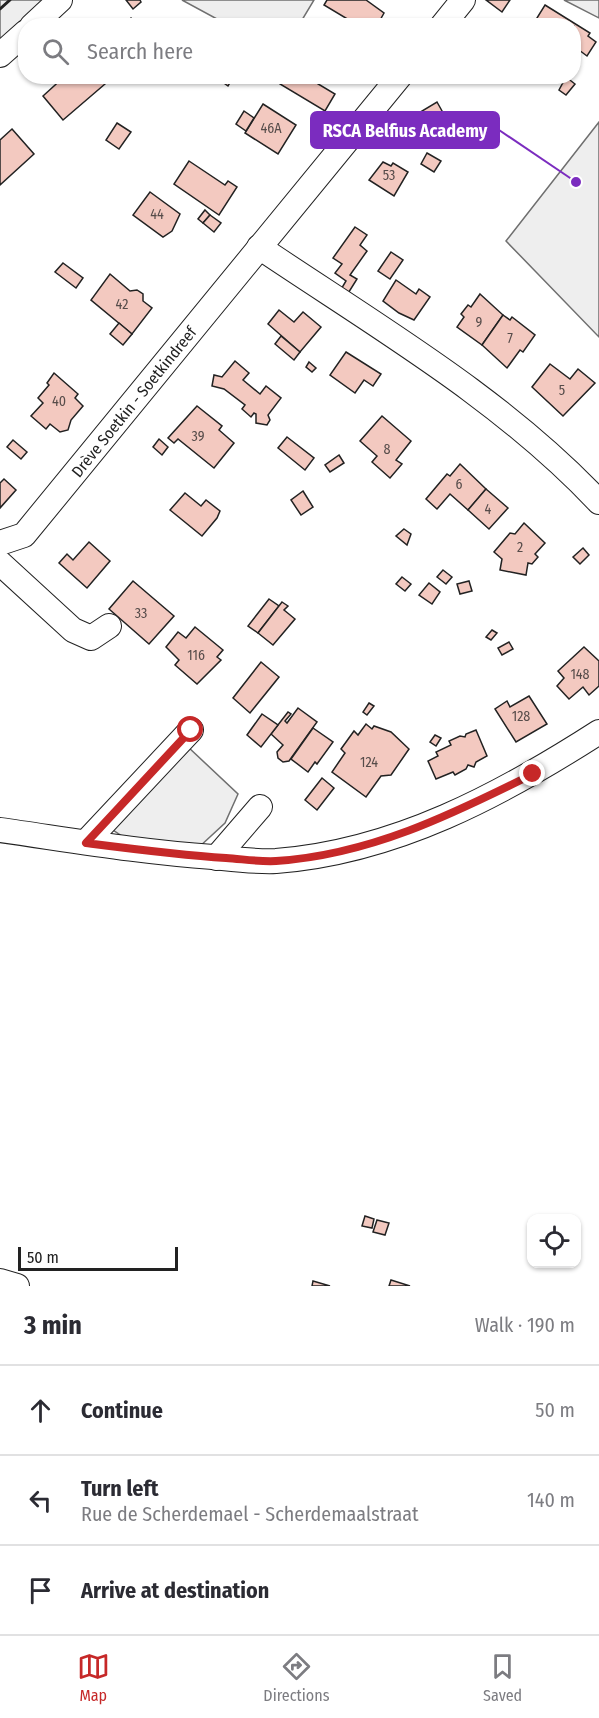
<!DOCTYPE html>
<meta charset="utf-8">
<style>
:root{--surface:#fff;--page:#f2f2f3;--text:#2b2b33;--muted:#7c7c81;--line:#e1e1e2;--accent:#c62828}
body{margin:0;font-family:"Fira Sans Condensed",sans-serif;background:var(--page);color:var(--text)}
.controls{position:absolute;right:18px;bottom:18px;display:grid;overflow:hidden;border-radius:12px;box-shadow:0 2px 4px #0004}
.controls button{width:54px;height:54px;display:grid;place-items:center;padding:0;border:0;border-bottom:2px solid var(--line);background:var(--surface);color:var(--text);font:30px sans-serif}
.scale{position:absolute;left:18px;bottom:15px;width:160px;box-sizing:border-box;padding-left:6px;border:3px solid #222;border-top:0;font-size:16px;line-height:21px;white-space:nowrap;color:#222;-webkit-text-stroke:4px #fff;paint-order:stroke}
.stop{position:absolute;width:18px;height:18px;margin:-14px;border:4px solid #c62828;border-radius:50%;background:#fff}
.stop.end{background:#c62828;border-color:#fff;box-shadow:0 2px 6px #0008}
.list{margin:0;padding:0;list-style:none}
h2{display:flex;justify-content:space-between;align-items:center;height:78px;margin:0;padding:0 24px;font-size:26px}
h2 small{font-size:20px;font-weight:400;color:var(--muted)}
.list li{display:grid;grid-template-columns:39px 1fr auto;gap:18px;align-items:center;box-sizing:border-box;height:90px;padding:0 24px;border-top:2px solid var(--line)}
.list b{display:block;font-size:22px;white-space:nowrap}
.list p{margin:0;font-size:20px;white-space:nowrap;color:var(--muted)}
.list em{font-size:20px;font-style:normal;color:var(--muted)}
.icon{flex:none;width:33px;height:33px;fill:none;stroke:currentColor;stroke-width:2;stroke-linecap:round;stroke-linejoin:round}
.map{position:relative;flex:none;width:599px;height:1286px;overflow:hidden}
.search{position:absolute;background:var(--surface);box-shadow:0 2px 4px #0004;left:18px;right:18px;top:18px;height:66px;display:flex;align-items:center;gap:15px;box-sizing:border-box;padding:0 21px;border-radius:24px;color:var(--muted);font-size:22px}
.sheet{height:348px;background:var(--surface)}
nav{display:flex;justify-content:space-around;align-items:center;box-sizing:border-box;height:84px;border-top:2px solid var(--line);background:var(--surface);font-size:16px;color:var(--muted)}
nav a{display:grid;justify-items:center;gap:3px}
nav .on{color:var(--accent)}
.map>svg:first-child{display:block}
.green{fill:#eee;stroke:#6f6f6f;stroke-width:1.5}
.building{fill:#f3c9c0;stroke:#222;stroke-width:1.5}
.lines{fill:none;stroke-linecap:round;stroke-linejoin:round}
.minor-casing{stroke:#222;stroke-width:26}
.minor{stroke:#fff;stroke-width:24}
.wall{stroke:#222;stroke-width:3}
.route{stroke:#c62828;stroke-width:8}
.labels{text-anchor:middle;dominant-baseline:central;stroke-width:4.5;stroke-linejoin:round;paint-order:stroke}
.number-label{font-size:14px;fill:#564c4a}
.street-label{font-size:16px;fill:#222;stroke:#fff}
.leader{fill:none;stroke:#7b2cbf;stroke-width:2}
.callout-dot{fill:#7b2cbf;stroke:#fff;stroke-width:2}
.callout{fill:#7b2cbf;stroke:#7b2cbf;stroke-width:2}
.callout-label{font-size:18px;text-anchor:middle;font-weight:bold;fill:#fff}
</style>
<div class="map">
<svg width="599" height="1286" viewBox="0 0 599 1286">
<rect width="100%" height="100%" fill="#fff"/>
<g class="green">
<path d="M0 0H46L0 43Z"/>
<path d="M182 0H314L299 25H228Z"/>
<path d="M564 0H599V18Z"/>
<path d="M599 122V337L506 241Z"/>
<path d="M187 746 238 794 225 823 198 848 122 836 113 830Z"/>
</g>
<g class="building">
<path d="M126 0H140L141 2 133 9Z"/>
<path d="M327 0H366L384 13 379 22 384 26H359L324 5Z"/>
<path d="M486 0H510L502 12Z"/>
<path d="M545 5 590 33 588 36 596 42 587 56 579 50 576 55 574 53V26H532Z"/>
<path d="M131 18 138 26H120L123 25Z"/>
<path d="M186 20 195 26H182Z"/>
<path d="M98 76 105 84 63 120 43 96 65 76Z"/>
<path d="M214 76H234L228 86Z"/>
<path d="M284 76H305L335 94 325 111 280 84Z"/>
<path d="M566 77 575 84 566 95 559 90Z"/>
<path d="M437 102 451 127 421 144 407 120Z"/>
<path d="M263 104 296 125 278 154 245 133Z"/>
<path d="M244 111 254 118 246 131 236 124Z"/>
<path d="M117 123 131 132 119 149 106 140Z"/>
<path d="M12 129 34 154 0 185V140Z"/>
<path d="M427 153 441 161 434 172 421 164Z"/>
<path d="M189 161 225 185 228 181 237 187 219 215 174 184Z"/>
<path d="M383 162 391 166 393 163 408 172 394 196 369 180Z"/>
<path d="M150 192 180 214 172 231 163 237 133 215Z"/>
<path d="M205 210 210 215 203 223 198 219Z"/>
<path d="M210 215 221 223 214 232 203 223Z"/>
<path d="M355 227 367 235 360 245 367 251 350 275 357 279 347 295 340 291 346 281 335 273 342 264 333 258Z"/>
<path d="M391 252 403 260 390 279 378 271Z"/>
<path d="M63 263 83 278 76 288 55 272Z"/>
<path d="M110 274 130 291 137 290 143 294V301L152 308 132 334 91 300Z"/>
<path d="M396 280 416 294 419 289 430 297 414 320 399 313 383 301Z"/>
<path d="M480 294 503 315 482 345 457 327 464 317 461 314 468 305 471 307Z"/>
<path d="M279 310 294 322 303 312 321 327 300 352 268 324Z"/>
<path d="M503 315 510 320 512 317 535 335 523 352 520 350 507 368 482 345Z"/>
<path d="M119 323 132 334 123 345 110 334Z"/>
<path d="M281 336 300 352 294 360 275 344Z"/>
<path d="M346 352 381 374 373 386 364 380 355 393 330 375Z"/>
<path d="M235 361 249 373 243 380 260 394 266 386 281 398 268 415 270 420 267 425 256 423V414L254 413 251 417 242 409 245 405 224 389 212 386 214 375 222 377Z"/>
<path d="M309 362 316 368 312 372 306 367Z"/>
<path d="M550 364 570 379 578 369 595 383 563 416 532 387Z"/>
<path d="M54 373 78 394 75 398 83 406 71 420 68 430 60 432 50 424 46 429 31 416 43 403 38 398 49 385 47 383Z"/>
<path d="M197 406 222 426 219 430 234 443 214 468 178 439 174 443 168 438Z"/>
<path d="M382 416 411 441 396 460 402 464 390 478 372 462 377 456 360 441Z"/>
<path d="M287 437 314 458 305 470 278 448Z"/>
<path d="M159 439 168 447 162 455 153 447Z"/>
<path d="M13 440 27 452 21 459 7 447Z"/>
<path d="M339 455 344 463 330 472 325 465Z"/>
<path d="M460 464 486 489 468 510 450 494 437 509 426 499 447 474 450 476Z"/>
<path d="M4 479 16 490 0 508V483Z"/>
<path d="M486 489 508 508 489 529 468 510Z"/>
<path d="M303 491 313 507 301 515 291 500Z"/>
<path d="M185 493 201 506 206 500 220 511 217 518 202 536 170 510Z"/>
<path d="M524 523 545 543 535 554 538 557 532 564 528 563 526 575 500 570 502 559 494 552 510 533 515 534Z"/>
<path d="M404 529 411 534 407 545 396 536Z"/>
<path d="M89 542 110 561 87 588 59 563 67 554 73 560Z"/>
<path d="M583 548 589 555 580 564 573 557Z"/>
<path d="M443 570 452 577 446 584 437 577Z"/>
<path d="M402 577 411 584 405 591 396 584Z"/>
<path d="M133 581 174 616 149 644 109 609Z"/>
<path d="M469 581 472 591 460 594 457 584Z"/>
<path d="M429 583 440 592 432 604 419 595Z"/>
<path d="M269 599 279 606 258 633 248 626Z"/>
<path d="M282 602 288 606 284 610 295 619 273 645 258 633Z"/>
<path d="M195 627 223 650 217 657 221 660 197 684 175 665 179 660 166 647 178 632 186 638Z"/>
<path d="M492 630 497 633 491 640 486 637Z"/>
<path d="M509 642 513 649 502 655 498 648Z"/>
<path d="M584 647 599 661V686L589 695 583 687 569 699 557 686 564 678 558 671Z"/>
<path d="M261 662 279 677 250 713 233 698Z"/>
<path d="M529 696 547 724 516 742 495 709 507 701 510 707Z"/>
<path d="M369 703 374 706 367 715 363 712Z"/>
<path d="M298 708 317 722 289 761 283 762 278 758 277 752 283 745 271 734 288 712 291 714 285 721 287 723Z"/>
<path d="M262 714 278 725 261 747 247 735Z"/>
<path d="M366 724 372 729 374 726 391 732 409 749 391 775 381 776 366 797 332 772 345 753 341 749 354 731 358 735Z"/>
<path d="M313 728 333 742 317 764 315 762 308 772 291 759Z"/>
<path d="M476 730 487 756 476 762 474 767 468 765 466 769 455 775 453 772 436 779 428 761 438 756 436 752 451 745 449 741 460 736 465 737 466 734Z"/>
<path d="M435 735 441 738 436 746 430 742Z"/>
<path d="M322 778 334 788 317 810 305 800Z"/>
<path d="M365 1216 374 1219 372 1228 362 1226Z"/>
<path d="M377 1220 389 1223 385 1235 373 1232Z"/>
<path d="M391 1280 410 1286H389Z"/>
<path d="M313 1281 330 1286H312Z"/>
</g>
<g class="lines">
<g class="minor-casing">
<g id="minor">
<path d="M32 26 60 0"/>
<path d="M442 26 463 0"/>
<path d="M0 55 26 32"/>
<path d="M259 247C376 326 501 398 599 502"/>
<path d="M0 543 24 535 400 76"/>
<path d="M0 563 73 630 91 638 109 626"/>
<path d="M0 830C71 840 141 852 213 857 233 859 256 862 276 861 395 852 501 795 599 732"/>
<path d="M86 842 191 730"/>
<path d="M216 858 260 807"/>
<path d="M0 1281 17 1286"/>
</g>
</g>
<use href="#minor" class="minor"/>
<path class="wall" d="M0 9 10 0"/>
</g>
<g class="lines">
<path class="route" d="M191 730 86 843C133 849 179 855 226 858 242 859 260 862 276 861 369 855 451 815 533 774"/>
</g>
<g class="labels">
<g class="number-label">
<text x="271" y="128">46A</text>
<text x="389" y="175">53</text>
<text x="157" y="214">44</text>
<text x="122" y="304">42</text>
<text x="479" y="322">9</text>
<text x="510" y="338">7</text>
<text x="562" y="390">5</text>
<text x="59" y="401">40</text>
<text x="198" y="436">39</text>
<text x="387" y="449">8</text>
<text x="459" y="484">6</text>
<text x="488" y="509">4</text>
<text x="520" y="547">2</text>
<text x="141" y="613">33</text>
<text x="196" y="655">116</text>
<text x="580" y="674">148</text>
<text x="521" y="716">128</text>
<text x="369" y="762">124</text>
</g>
<g class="street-label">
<text transform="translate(134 402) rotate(-51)">Drève Soetkin - Soetkindreef</text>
</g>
</g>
<path class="leader" d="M576 182L499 130"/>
<circle class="callout-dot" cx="576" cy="182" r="6"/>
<rect class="callout" x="311" y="112" width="188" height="36" rx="6"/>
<g class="callout-label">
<text x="405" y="137">RSCA Belfius Academy</text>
</g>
</svg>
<div class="controls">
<button><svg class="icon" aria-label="locate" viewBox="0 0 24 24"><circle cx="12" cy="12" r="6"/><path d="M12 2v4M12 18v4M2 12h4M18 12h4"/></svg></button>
</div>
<div class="scale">50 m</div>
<div class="stop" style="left:191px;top:730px"></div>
<div class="stop end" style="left:533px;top:774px"></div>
<div class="search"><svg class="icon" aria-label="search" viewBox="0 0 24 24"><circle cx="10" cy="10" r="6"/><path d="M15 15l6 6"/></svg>Search here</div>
</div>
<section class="sheet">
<h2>3 min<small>Walk · 190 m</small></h2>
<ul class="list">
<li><svg class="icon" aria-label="ahead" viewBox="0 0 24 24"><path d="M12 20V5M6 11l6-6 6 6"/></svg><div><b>Continue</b></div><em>50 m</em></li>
<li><svg class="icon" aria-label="left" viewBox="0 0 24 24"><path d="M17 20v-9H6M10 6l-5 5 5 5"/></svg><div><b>Turn left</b><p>Rue de Scherdemael - Scherdemaalstraat</p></div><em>140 m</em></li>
<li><svg class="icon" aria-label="arrive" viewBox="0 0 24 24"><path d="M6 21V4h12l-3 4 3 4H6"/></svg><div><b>Arrive at destination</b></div></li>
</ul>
</section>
<nav>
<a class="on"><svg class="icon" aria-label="map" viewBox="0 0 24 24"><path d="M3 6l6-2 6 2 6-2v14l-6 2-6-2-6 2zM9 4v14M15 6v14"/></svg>Map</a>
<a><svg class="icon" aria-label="directions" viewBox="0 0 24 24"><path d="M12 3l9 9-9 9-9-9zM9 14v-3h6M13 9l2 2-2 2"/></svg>Directions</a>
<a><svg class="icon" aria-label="saved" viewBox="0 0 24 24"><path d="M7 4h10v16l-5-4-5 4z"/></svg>Saved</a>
</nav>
